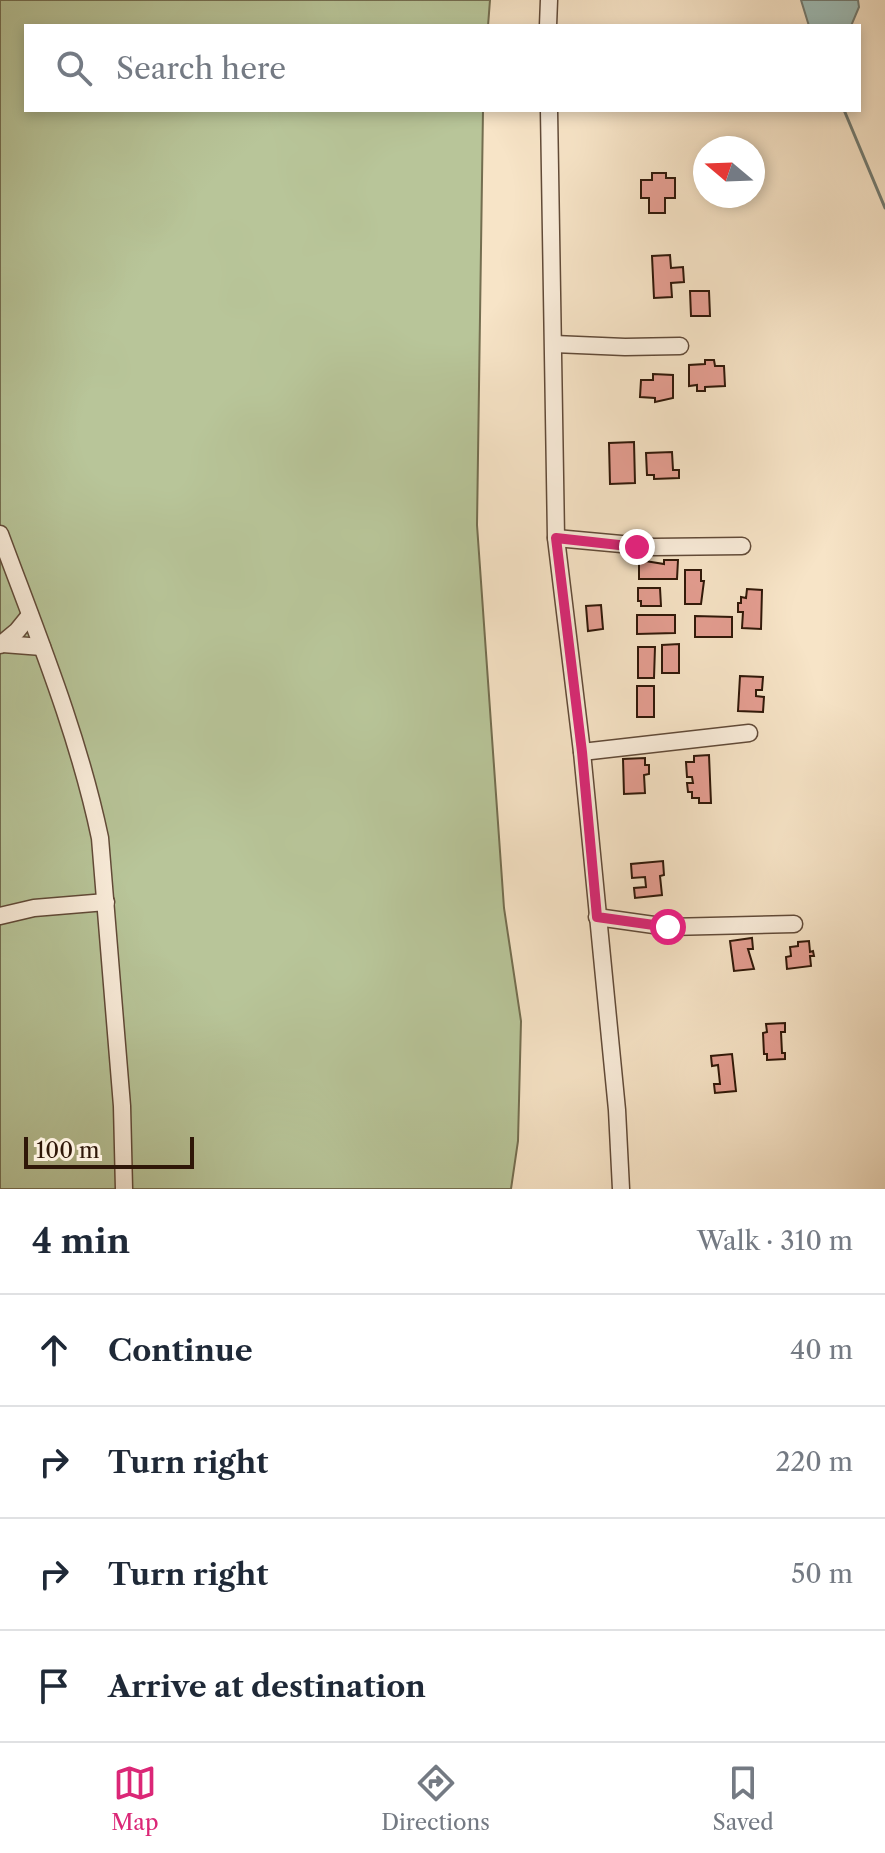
<!DOCTYPE html>
<meta charset="utf-8">
<style>
:root{--surface:#fff;--page:#f6f6f7;--text:#1f2937;--muted:#747a83;--line:#e0e1e3;--accent:#db2777}
body{margin:0;font-family:"Libre Caslon Text",serif;background:var(--page);color:var(--text)}
.compass{position:absolute;left:693px;top:136px;width:72px;height:72px;border-radius:50%;background:var(--surface);box-shadow:0 4px 12px #0003;rotate:289deg}
.scale{position:absolute;left:24px;bottom:20px;width:170px;box-sizing:border-box;padding-left:8px;border:4px solid #2f1708;border-top:0;font-size:22px;line-height:28px;white-space:nowrap;color:#2f1708;-webkit-text-stroke:6px #faeddb;paint-order:stroke}
.stop{position:absolute;width:24px;height:24px;margin:-18px;border:6px solid #db2777;border-radius:50%;background:#fff}
.stop.end{background:#db2777;border-color:#fff;box-shadow:0 2px 8px #0008}
.list{margin:0;padding:0;list-style:none}
h2{display:flex;justify-content:space-between;align-items:center;height:104px;margin:0;padding:0 32px;font-size:34px}
h2 small{font-size:26px;font-weight:400;color:var(--muted)}
.list li{display:grid;grid-template-columns:52px 1fr auto;gap:24px;align-items:center;box-sizing:border-box;height:112px;padding:0 32px;border-top:2px solid var(--line)}
.list b{display:block;font-size:30px;white-space:nowrap}
.list em{font-size:26px;font-style:normal;color:var(--muted)}
.icon{flex:none;width:44px;height:44px;fill:none;stroke:currentColor;stroke-width:2;stroke-linecap:round;stroke-linejoin:round}
.map{position:relative;flex:none;width:885px;height:1189px;overflow:hidden}
.search{position:absolute;background:var(--surface);box-shadow:0 4px 12px #0003;left:24px;right:24px;top:24px;height:88px;display:flex;align-items:center;gap:20px;box-sizing:border-box;padding:0 28px;border-radius:0px;color:var(--muted);font-size:30px}
.sheet{height:552px;background:var(--surface)}
nav{display:flex;justify-content:space-around;align-items:center;box-sizing:border-box;height:112px;border-top:2px solid var(--line);background:var(--surface);font-size:22px;color:var(--muted)}
nav a{display:grid;justify-items:center;gap:4px}
nav .on{color:var(--accent)}
.map>svg:first-child{display:block}
.green{fill:#b8c599;stroke:#746e50;stroke-width:2}
.water{fill:#9ebeb9;stroke:#727b72;stroke-width:2}
.lines{fill:none;stroke-linecap:round;stroke-linejoin:round}
.stream{stroke:#727b72;stroke-width:3}
.building{fill:#e59e92;stroke:#2f1708;stroke-width:2}
.minor-casing{stroke:#614a38;stroke-width:19}
.minor{stroke:#faeddb;stroke-width:16}
.route{stroke:#db2777;stroke-width:10}
</style>
<div class="map">
<svg width="885" height="1189" viewBox="0 0 885 1189">
<rect width="100%" height="100%" fill="#f7e4c7"/>
<filter id="stains"><feTurbulence type="fractalNoise" baseFrequency=".0025" numOctaves="4"/><feColorMatrix values="0 0 0 0 .2 0 0 0 0 .09 0 0 0 0 .02 0 0 0 .5 -.17"/></filter>
<radialGradient id="worn" r=".72"><stop offset=".6" stop-color="#630" stop-opacity="0"/><stop offset="1" stop-color="#630" stop-opacity=".3"/></radialGradient>
<path class="green" d="M0 0H490L488 26H26V110H483L477 525 504 908 521 1021 518 1141 511 1189H0Z"/>
<path class="water" d="M801 0H858L859 7 851 26H809Z"/>
<g class="lines">
<path class="stream" d="M844 110 885 208"/>
</g>
<g class="building">
<path d="M652 173H666V178H675V198H665V213H649V198H641V180H652Z"/>
<path d="M670 255 671 268 683 267 684 282 671 283 672 297 654 298 652 256Z"/>
<path d="M690 291H709L710 316H691Z"/>
<path d="M705 360H714L715 366H724L725 386 705 387V391H697V385L689 386V365L705 364Z"/>
<path d="M653 374 673 375V398L655 402V398L640 397 641 380H653Z"/>
<path d="M634 442 635 483 610 484 609 443Z"/>
<path d="M672 452 673 470H679V478L654 479V475H647L646 453Z"/>
<path d="M639 560 664 564V560H678L677 579H639Z"/>
<path d="M685 570H701V581H704L701 604H685Z"/>
<path d="M638 588H660L661 606H641V601H638Z"/>
<path d="M747 589 762 590 761 629 742 628 743 612H738V603H741V597L746 598Z"/>
<path d="M601 605 603 629 588 631 586 606Z"/>
<path d="M637 615H675V633L637 634Z"/>
<path d="M695 616 732 617V637H695Z"/>
<path d="M679 644V673H662V645Z"/>
<path d="M638 647H655L654 678H638Z"/>
<path d="M740 676 763 677 762 690H756V696L764 697 763 712 738 711Z"/>
<rect x="637" y="686" width="17" height="31"/>
<path d="M709 755 711 803H699V798H692V792H688L687 783H693L692 777H687L686 762H694V756Z"/>
<path d="M645 758V765H649V774L644 775 645 793 624 794 623 759Z"/>
<path d="M663 861 664 875 660 876 662 895 635 898 634 888 646 887 645 877 632 878 631 864Z"/>
<path d="M752 938 753 949H748L754 969 734 971 730 941Z"/>
<path d="M809 941 810 952 813 951 814 956H810L811 966 787 969 786 957 791 956 790 947 798 946V942Z"/>
<path d="M785 1023V1032H781L782 1053H785V1059L767 1060V1054H764L763 1033 767 1032 766 1024Z"/>
<path d="M732 1054 736 1091 715 1093 714 1084H720L718 1065 712 1066 711 1056Z"/>
</g>
<g class="lines">
<g class="minor-casing">
<g id="minor">
<path d="M548 26 549 0"/>
<path d="M549 110 556 538 582 752 617 1110 621 1189"/>
<path d="M554 344 625 347 680 346"/>
<path d="M0 534C37 634 78 733 100 838L122 1106 124 1189"/>
<path d="M556 538 654 547 742 546"/>
<path d="M3 644 42 647"/>
<path d="M0 645 17 631 30 615"/>
<path d="M582 752 749 733"/>
<path d="M0 916 34 908 106 902"/>
<path d="M597 917 668 927 794 924"/>
</g>
</g>
<use href="#minor" class="minor"/>
</g>
<g class="lines">
<path class="route" d="M637 547 556 538 582 752 597 917 668 927"/>
</g>
<rect width="100%" height="100%" filter="url(#stains)"/>
<rect width="100%" height="100%" fill="url(#worn)"/>
</svg>
<svg class="compass" viewBox="-18 -18 36 36"><path d="M0-13l5 13h-10z" fill="#e53935"/><path d="M0 13l5-13h-10z" fill="#747a83"/></svg>
<div class="scale">100 m</div>
<div class="stop" style="left:668px;top:927px"></div>
<div class="stop end" style="left:637px;top:547px"></div>
<div class="search"><svg class="icon" aria-label="search" viewBox="0 0 24 24"><circle cx="10" cy="10" r="6"/><path d="M15 15l6 6"/></svg>Search here</div>
</div>
<section class="sheet">
<h2>4 min<small>Walk · 310 m</small></h2>
<ul class="list">
<li><svg class="icon" aria-label="ahead" viewBox="0 0 24 24"><path d="M12 20V5M6 11l6-6 6 6"/></svg><div><b>Continue</b></div><em>40 m</em></li>
<li><svg class="icon" aria-label="right" viewBox="0 0 24 24"><path d="M7 20v-9h11M14 6l5 5-5 5"/></svg><div><b>Turn right</b></div><em>220 m</em></li>
<li><svg class="icon" aria-label="right" viewBox="0 0 24 24"><path d="M7 20v-9h11M14 6l5 5-5 5"/></svg><div><b>Turn right</b></div><em>50 m</em></li>
<li><svg class="icon" aria-label="arrive" viewBox="0 0 24 24"><path d="M6 21V4h12l-3 4 3 4H6"/></svg><div><b>Arrive at destination</b></div></li>
</ul>
</section>
<nav>
<a class="on"><svg class="icon" aria-label="map" viewBox="0 0 24 24"><path d="M3 6l6-2 6 2 6-2v14l-6 2-6-2-6 2zM9 4v14M15 6v14"/></svg>Map</a>
<a><svg class="icon" aria-label="directions" viewBox="0 0 24 24"><path d="M12 3l9 9-9 9-9-9zM9 14v-3h6M13 9l2 2-2 2"/></svg>Directions</a>
<a><svg class="icon" aria-label="saved" viewBox="0 0 24 24"><path d="M7 4h10v16l-5-4-5 4z"/></svg>Saved</a>
</nav>
